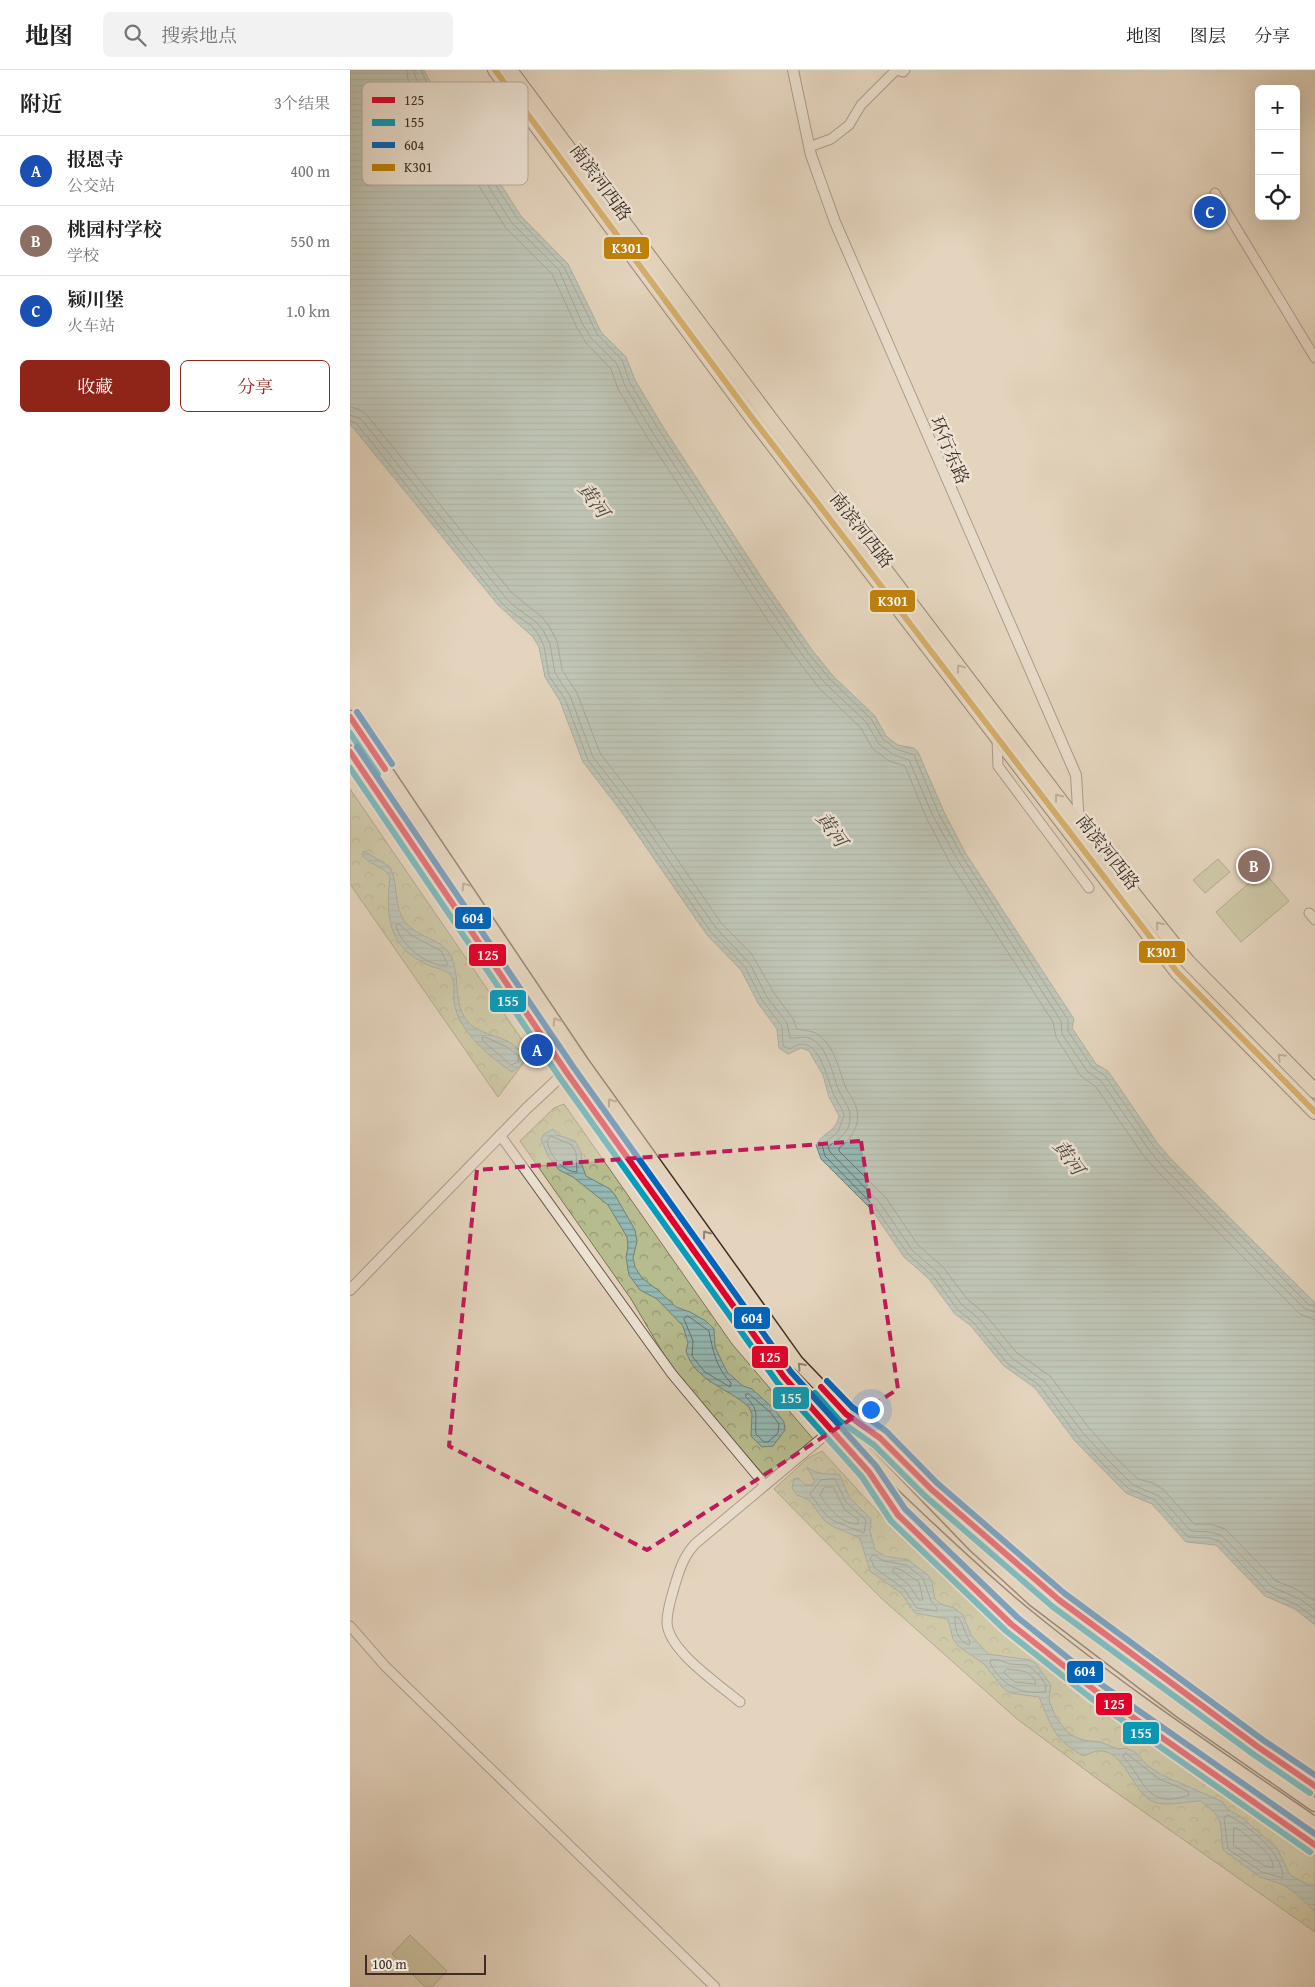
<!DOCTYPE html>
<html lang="zh">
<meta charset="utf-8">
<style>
:root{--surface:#fff;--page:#f2f2f2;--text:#222;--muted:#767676;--line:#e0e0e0;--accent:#8f2418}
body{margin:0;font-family:"Gentium Book Plus","Noto Serif SC",serif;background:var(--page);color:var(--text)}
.controls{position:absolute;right:15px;top:15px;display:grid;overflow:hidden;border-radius:8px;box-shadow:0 5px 20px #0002}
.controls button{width:45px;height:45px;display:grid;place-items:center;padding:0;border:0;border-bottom:1px solid var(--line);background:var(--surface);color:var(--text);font:25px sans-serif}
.scale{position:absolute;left:15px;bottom:12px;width:121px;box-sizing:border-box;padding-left:5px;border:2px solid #3f2d25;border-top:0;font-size:14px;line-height:18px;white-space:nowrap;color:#3f2d25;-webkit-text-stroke:4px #ede3d4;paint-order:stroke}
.you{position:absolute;left:520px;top:1339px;width:18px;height:18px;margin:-12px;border:4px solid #fff;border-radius:50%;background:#1a73e8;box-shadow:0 0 0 8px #1a73e833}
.badge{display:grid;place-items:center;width:32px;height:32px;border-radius:50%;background:var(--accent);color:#fff;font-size:16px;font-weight:700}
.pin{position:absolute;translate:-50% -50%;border:2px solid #fff;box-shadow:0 1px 5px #0006}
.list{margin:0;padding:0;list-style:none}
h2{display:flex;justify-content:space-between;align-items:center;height:65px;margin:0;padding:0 20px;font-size:21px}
h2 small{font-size:16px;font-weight:400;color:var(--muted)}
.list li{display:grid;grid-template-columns:32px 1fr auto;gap:15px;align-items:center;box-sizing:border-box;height:70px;padding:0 20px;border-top:1px solid var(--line)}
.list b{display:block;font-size:19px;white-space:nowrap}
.list p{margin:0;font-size:16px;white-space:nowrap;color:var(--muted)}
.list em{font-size:16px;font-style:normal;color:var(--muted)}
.actions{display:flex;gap:10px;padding:15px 20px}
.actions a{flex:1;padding:11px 0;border:1px solid var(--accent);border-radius:8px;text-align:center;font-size:18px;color:var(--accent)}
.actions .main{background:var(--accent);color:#fff}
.icon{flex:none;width:28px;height:28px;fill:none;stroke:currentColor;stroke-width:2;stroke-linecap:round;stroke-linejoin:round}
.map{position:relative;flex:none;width:965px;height:1917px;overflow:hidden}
header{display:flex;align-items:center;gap:30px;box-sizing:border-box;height:70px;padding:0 25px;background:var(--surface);border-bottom:1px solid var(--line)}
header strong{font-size:24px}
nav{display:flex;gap:28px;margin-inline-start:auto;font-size:18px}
.search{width:350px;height:45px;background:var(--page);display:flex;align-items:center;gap:12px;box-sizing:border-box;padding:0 18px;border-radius:8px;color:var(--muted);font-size:19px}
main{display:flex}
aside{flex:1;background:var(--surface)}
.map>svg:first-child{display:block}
.green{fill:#b7bc8e;stroke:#7b745a}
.park{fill:url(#park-crowns);stroke:#7b745a}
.water{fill:url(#water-rules);stroke:#73807a}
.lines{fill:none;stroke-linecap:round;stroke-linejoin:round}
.shore{stroke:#6a726c;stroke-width:1}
.minor-casing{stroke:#68574b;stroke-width:11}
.tertiary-casing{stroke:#68574b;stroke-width:12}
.primary-casing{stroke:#3f2d25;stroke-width:15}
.trunk-casing{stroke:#3f2d25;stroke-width:16}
.minor{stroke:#ede3d4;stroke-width:9}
.tertiary{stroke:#ede3d4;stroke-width:10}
.primary{stroke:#e4d4bd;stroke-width:12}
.trunk{stroke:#e4d4bd;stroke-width:14}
.bus-1-casing{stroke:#ede3d4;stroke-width:10}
.bus-2-casing{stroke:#ede3d4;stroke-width:10}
.bus-3-casing{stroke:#ede3d4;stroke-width:10}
.bus-4-casing{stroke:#ede3d4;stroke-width:10}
.bus-1{stroke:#e4002b;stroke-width:6}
.bus-2{stroke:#069dbd;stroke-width:6}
.bus-3{stroke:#0065bd;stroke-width:6}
.bus-4{stroke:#c0820b;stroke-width:6}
.oneway{stroke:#928071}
.marked{fill:none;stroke:#c2185b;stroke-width:4;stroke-dasharray:10 6;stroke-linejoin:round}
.labels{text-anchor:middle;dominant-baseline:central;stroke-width:5;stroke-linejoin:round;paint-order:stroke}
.street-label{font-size:18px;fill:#3f2d25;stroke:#ede3d4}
.water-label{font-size:19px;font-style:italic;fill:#504941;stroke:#ede3d4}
.key{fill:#ede3d4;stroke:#b9aca0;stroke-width:1}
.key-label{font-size:14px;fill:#3f2d25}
.line-badge{stroke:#ede3d4;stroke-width:2}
.badge-label{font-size:14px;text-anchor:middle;font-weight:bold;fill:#fff}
</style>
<header>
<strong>地图</strong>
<div class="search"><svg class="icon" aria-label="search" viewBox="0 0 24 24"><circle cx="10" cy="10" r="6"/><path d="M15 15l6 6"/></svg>搜索地点</div>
<nav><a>地图</a><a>图层</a><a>分享</a></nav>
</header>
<main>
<aside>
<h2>附近<small>3个结果</small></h2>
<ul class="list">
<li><span class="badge" style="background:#1a4fb4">A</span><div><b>报恩寺</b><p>公交站</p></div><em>400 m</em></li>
<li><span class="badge" style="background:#8d6e63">B</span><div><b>桃园村学校</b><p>学校</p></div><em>550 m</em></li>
<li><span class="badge" style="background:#1a4fb4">C</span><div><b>颍川堡</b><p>火车站</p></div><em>1.0 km</em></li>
</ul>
<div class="actions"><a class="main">收藏</a><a>分享</a></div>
</aside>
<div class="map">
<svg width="965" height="1917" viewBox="0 0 965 1917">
<defs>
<pattern id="park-crowns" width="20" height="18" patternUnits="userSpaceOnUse" patternTransform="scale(1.25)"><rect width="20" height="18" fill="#b7bc8e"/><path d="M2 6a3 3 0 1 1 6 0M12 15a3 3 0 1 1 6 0" fill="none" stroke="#969974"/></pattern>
<pattern id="water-rules" width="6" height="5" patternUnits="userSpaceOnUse" patternTransform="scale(1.25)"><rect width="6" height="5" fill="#95b8b3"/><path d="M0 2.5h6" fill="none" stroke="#7b9691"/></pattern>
</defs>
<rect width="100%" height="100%" fill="#e4d4bd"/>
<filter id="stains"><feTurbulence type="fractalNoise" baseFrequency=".004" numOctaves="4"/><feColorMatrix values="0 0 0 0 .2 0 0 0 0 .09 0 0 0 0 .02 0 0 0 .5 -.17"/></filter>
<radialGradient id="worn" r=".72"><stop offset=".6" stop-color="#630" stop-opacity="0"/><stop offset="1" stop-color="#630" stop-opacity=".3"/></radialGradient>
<g class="green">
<path d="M868 789 880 802 855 823 843 810Z"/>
<path d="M913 801 939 831 891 872 866 842Z"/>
<path d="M60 1865 97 1901 82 1917H75L42 1884Z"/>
</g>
<g class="park">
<path d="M0 719 181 983 148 1027 0 814Z"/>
<path d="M214 1034 382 1274 464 1370 418 1410 323 1300 281 1229 170 1071 204 1038Z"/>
<path d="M472 1381 539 1454 636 1543 734 1624 965 1786V1862L757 1716 667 1649 530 1527 424 1419 458 1388Z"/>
</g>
<g class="water">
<path d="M0 0H74L95 40 124 73 171 146 218 194 251 262 276 287 285 310 313 357 415 513 462 580 483 606 525 646 536 666 548 675 564 678 568 682 594 742 616 784 724 949 722 958 746 994 758 1001 808 1074 822 1090 965 1233V1555L945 1539 915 1526 866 1475 836 1472 802 1434 776 1423 725 1371 685 1318 654 1296 620 1255 605 1244 579 1209 554 1187 522 1140 471 1089 466 1075C473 1062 487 1061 489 1046L479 1027 473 1005 459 981 451 978 438 984 429 978 427 959 408 933 391 900 357 865 271 741 233 692 210 631 195 607 189 577 183 567 148 535 0 354Z"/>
<path d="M14 781 40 797C49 815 43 836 55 852 67 868 92 868 101 886 111 907 102 934 118 952 128 963 146 965 159 972 164 975 169 980 174 984 175 994 169 997 162 1002 140 987 112 964 105 937 102 928 106 915 102 907 99 901 89 899 83 897 39 880 35 850 40 807 33 795 18 795 12 784Z"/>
<path d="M203 1059 208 1065 225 1071 231 1082 232 1095 236 1106 260 1119 265 1125 285 1160 287 1171 283 1188 285 1197 292 1208 309 1221 326 1237 340 1242 356 1251 364 1259 365 1277 377 1302 393 1316 402 1319 424 1339 434 1352 435 1360 423 1376 412 1377 401 1366 402 1344 399 1337C378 1318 345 1311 336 1281L338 1273 333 1256 307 1229 290 1220 279 1205 276 1187 278 1177 277 1167 258 1135 223 1107 209 1100 198 1086 191 1069 194 1064Z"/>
<path d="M457 1397C469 1405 476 1404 489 1404L500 1428 521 1449 520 1461 525 1480 535 1486 558 1490 578 1505 582 1512 585 1529 591 1534 604 1538 613 1545 621 1565 638 1584 680 1590 686 1594 701 1615 699 1630 705 1646 718 1663 731 1670 750 1672 768 1679 776 1678 785 1682 798 1696 812 1705 873 1732 877 1739 891 1747 927 1778 940 1805 959 1815H965V1842L948 1825 934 1815 910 1807 873 1780C869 1752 876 1750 851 1731 837 1731 817 1737 804 1732 782 1723 774 1678 748 1681 743 1681 738 1685 733 1686 702 1667 703 1659 689 1627L660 1623 652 1617 634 1594 608 1576 603 1569 598 1549 565 1543 551 1523 520 1501 510 1468 482 1456 473 1449 459 1430 447 1425 442 1418 444 1409 448 1408 456 1415H461L465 1412Z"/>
</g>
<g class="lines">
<g class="shore">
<path d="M57 0 58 10 80 51 109 85 156 158 202 204 227 258 237 274 261 299 268 319 297 367 420 554 469 618 510 657 523 679 539 691 555 696 577 749 600 793 703 952 706 967 730 1005 746 1017 793 1085 809 1103 950 1244 965 1250"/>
<path d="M64 0 65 6 86 47 115 80 162 153 209 200 232 253 241 268 267 294 275 316 303 363 406 519 453 586 475 613 516 652 529 674 544 685 559 690 583 746 607 789 711 951 712 964 737 1001 751 1011 799 1080 814 1098 955 1239 965 1242"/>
<path d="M71 0 91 43 120 76 167 148 214 197 247 264 272 290 280 313 309 360 411 516 458 583 480 609 521 649 533 669 546 679 564 685 589 744 612 786 718 950V961L742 997 755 1006 804 1077 819 1093 959 1235 965 1236"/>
<path d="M0 337 8 339 16 344 162 523 192 547 199 556 207 571 212 600 227 623 250 683 286 730 372 854 401 883 424 923 443 949 447 959C455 961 464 960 471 967 486 980 489 1001 496 1018 498 1023 502 1027 504 1032 513 1050 504 1067 489 1078V1081L536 1128 568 1175 593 1197 617 1229 633 1242 667 1283 700 1306 739 1358 763 1385 788 1409 803 1413 814 1420 844 1454H861L875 1459 926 1511 944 1518 965 1531"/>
<path d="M0 345 11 349 156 528 164 536 186 552 193 560 200 574 205 603 220 626 243 687 280 735 366 858 400 894 417 927 437 953 440 968C447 969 454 965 462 969 480 980 482 1006 490 1023 496 1034 503 1041 499 1055 496 1066 486 1070 478 1077L480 1082 530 1133 562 1180 587 1202 612 1235 627 1247 662 1288 694 1311 733 1363 758 1390 783 1415 809 1426 841 1461 860 1462 871 1465 922 1517 950 1529 965 1540"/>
<path d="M0 351 6 353 151 532 160 541 182 556 188 564 194 576 199 606 215 629 238 690 275 738 361 862 395 897 412 930 432 956 433 976 440 979C468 959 476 1007 484 1025 487 1032 492 1037 494 1045L488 1062 472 1075 475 1086 525 1137 558 1184 583 1206 608 1240 623 1252 657 1293 689 1315 728 1367 754 1395 779 1419 805 1430 838 1467 859 1468 869 1471 918 1522 947 1535 965 1548"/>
<path d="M49 854 61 865 91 881 98 895C78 898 51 875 46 856Z"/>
<path d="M135 967 157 977 169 986 168 992 161 995 133 971 132 968Z"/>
<path d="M201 1066 222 1075 226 1083 227 1102C211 1101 200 1085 197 1071Z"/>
<path d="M338 1246 359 1261C363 1282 366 1297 381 1313L380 1317 355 1302 342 1286 343 1271 334 1249Z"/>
<path d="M396 1324H399L420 1342 429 1354 428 1363 418 1372H414L406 1364C404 1346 411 1342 396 1327Z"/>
<path d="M485 1409 496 1432 516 1450 514 1463 484 1451 476 1445 460 1424 471 1410Z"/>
<path d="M475 1417H483L495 1440 508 1449V1454C491 1454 478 1438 470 1425Z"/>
<path d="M524 1485 534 1491 556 1495 573 1508 581 1531 587 1538V1541L567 1538 554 1519 525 1498 520 1488Z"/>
<path d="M546 1498 553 1501 569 1512 573 1530H569L559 1515 543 1502V1499Z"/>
<path d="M605 1547 609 1548C614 1556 615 1564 620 1572L619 1575C608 1572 604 1557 605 1547Z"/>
<path d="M649 1590 660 1594 678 1595 689 1605 696 1615 695 1622C670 1625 652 1615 640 1593L641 1590Z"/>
<path d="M657 1599C669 1601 682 1599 686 1614L665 1612 654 1603Z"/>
<path d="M776 1683 809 1709 838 1721 839 1725C795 1741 795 1708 773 1687Z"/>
<path d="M878 1745C899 1756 933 1783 933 1808L912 1802 878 1779 874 1748Z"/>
<path d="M884 1758H887C897 1767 925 1783 923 1798L915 1796 884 1776Z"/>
</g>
<g class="minor-casing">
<g id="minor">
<path d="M459 77 481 69 499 55 511 35 546 0 553 2 555 0"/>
<path d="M865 123 965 288"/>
<path d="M647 668 648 696 739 818"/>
<path d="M959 843 965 850"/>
<path d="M150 1065 322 1304 415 1415"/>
<path d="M0 1556 35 1596 365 1917"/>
<path d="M390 1632C370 1615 317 1580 317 1552 317 1541 321 1528 324 1518 329 1501 333 1487 345 1474L473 1367"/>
</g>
</g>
<g class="tertiary-casing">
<g id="tertiary">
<path d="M443 0 461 85 485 152 726 705 729 755"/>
<path d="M0 1220 176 1039 207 1010 232 992"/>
</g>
</g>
<g class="primary-casing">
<g id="primary">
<path d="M0 647 232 992 447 1292 624 1475 684 1530 830 1641 965 1735"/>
<path d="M0 682 217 1003 434 1307 519 1402 548 1445 661 1554 747 1622 965 1775"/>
<path d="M576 1415 709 1530 908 1677 965 1716"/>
<path d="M537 1419C583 1462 628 1506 677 1546 769 1621 868 1687 965 1754"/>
</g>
</g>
<g class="trunk-casing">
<g id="trunk">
<path d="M145 0 400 345 827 902 965 1042"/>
<path d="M160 0 419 347 729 755 838 892 965 1021"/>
</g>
</g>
<use href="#minor" class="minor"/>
<use href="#tertiary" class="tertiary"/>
<use href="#primary" class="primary"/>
<use href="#trunk" class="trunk"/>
<g class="bus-1-casing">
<g id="bus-1">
<path d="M0 647 35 699"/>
<path d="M0 682 217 1003 434 1307 519 1402 548 1445 661 1554 747 1622 965 1775"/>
<path d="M471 1317 496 1344 530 1368 581 1419 709 1530 908 1677 965 1716"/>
</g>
</g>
<g class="bus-2-casing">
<g id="bus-2">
<path d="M0 663 28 704"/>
<path d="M0 698 210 1008 427 1312 512 1407 541 1451 656 1561 742 1629 960 1782"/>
<path d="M465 1323 490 1351 524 1375 575 1426 703 1537 903 1684 960 1723"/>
</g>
</g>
<g class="bus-3-casing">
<g id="bus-3">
<path d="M7 642 42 694"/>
<path d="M7 677 224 998 441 1302 526 1396 555 1439 667 1547 752 1615 965 1764"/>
<path d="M477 1311 502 1337 536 1361 587 1413 714 1523 913 1670 965 1705"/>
</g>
</g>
<g class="bus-4-casing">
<path id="bus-4" d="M145 0 400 345 827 902 965 1042"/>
</g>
<use href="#bus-1" class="bus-1"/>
<use href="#bus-2" class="bus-2"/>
<use href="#bus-3" class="bus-3"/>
<use href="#bus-4" class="bus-4"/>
</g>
<defs><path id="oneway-chevron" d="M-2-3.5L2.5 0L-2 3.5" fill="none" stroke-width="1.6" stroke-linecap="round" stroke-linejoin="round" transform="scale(1.25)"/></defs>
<g class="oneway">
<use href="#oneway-chevron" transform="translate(610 598) rotate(-127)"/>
<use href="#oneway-chevron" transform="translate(708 727) rotate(-127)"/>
<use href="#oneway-chevron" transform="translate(115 816) rotate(-124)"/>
<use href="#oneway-chevron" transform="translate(809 855) rotate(-129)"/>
<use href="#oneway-chevron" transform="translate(206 951) rotate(-123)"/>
<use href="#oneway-chevron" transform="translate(931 987) rotate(-135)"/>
<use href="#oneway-chevron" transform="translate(261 1032) rotate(-126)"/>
<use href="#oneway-chevron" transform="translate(356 1164) rotate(-126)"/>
<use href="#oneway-chevron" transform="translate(451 1296) rotate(-132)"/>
</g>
<path d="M0 0H965V1917H0ZM511 1071 548 1319 297 1480 99 1376 127 1100Z" fill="#e4d4bd" fill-opacity=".55" fill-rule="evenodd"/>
<path class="marked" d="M511 1071 548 1319 297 1480 99 1376 127 1100Z"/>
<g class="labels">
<g class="street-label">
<text transform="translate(251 112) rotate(54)">南滨河西路</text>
<text transform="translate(600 380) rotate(67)">环行东路</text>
<text transform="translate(512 460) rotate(52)">南滨河西路</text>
<text transform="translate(758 782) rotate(52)">南滨河西路</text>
</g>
<g class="water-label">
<text transform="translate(244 430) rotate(54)">黄河</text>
<text transform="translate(482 759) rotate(54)">黄河</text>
<text transform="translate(719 1087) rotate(54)">黄河</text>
</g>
</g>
<rect x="12" y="12" width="166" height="103" rx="8" class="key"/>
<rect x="22" y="27" width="23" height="6" fill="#e4002b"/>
<rect x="22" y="49" width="23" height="7" fill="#069dbd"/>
<rect x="22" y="72" width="23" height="6" fill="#0065bd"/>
<rect x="22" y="94" width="23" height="7" fill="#c0820b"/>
<g class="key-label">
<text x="54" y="35">125</text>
<text x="54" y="57">155</text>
<text x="54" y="80">604</text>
<text x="54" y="102">K301</text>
</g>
<g class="line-badge">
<rect x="253" y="166" width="47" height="24" rx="5" fill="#c0820b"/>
<rect x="519" y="519" width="47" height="24" rx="5" fill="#c0820b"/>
<rect x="104" y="836" width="38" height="24" rx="5" fill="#0065bd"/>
<rect x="788" y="870" width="48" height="24" rx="5" fill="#c0820b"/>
<rect x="118" y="873" width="39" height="24" rx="5" fill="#e4002b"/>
<rect x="139" y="919" width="38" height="24" rx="5" fill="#069dbd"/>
<rect x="383" y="1236" width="38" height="24" rx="5" fill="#0065bd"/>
<rect x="401" y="1275" width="38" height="24" rx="5" fill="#e4002b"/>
<rect x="422" y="1316" width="38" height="24" rx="5" fill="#069dbd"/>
<rect x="716" y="1590" width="38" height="24" rx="5" fill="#0065bd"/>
<rect x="745" y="1622" width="38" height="24" rx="5" fill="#e4002b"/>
<rect x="772" y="1651" width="38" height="24" rx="5" fill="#069dbd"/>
</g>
<g class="badge-label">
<text x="277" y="183">K301</text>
<text x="543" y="536">K301</text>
<text x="123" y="853">604</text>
<text x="812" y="887">K301</text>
<text x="138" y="890">125</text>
<text x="158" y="936">155</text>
<text x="402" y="1253">604</text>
<text x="420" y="1292">125</text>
<text x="441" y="1333">155</text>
<text x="735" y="1606">604</text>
<text x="764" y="1639">125</text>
<text x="791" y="1668">155</text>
</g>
<rect width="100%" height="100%" filter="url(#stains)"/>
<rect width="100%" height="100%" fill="url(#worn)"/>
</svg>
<div class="controls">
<button>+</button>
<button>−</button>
<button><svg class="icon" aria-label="locate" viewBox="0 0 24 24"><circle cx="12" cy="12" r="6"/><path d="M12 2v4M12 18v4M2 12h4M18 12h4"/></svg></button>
</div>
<div class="scale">100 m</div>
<div class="you"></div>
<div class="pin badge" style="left:187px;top:980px;background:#1a4fb4">A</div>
<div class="pin badge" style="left:904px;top:796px;background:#8d6e63">B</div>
<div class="pin badge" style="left:860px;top:142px;background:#1a4fb4">C</div>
</div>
</main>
